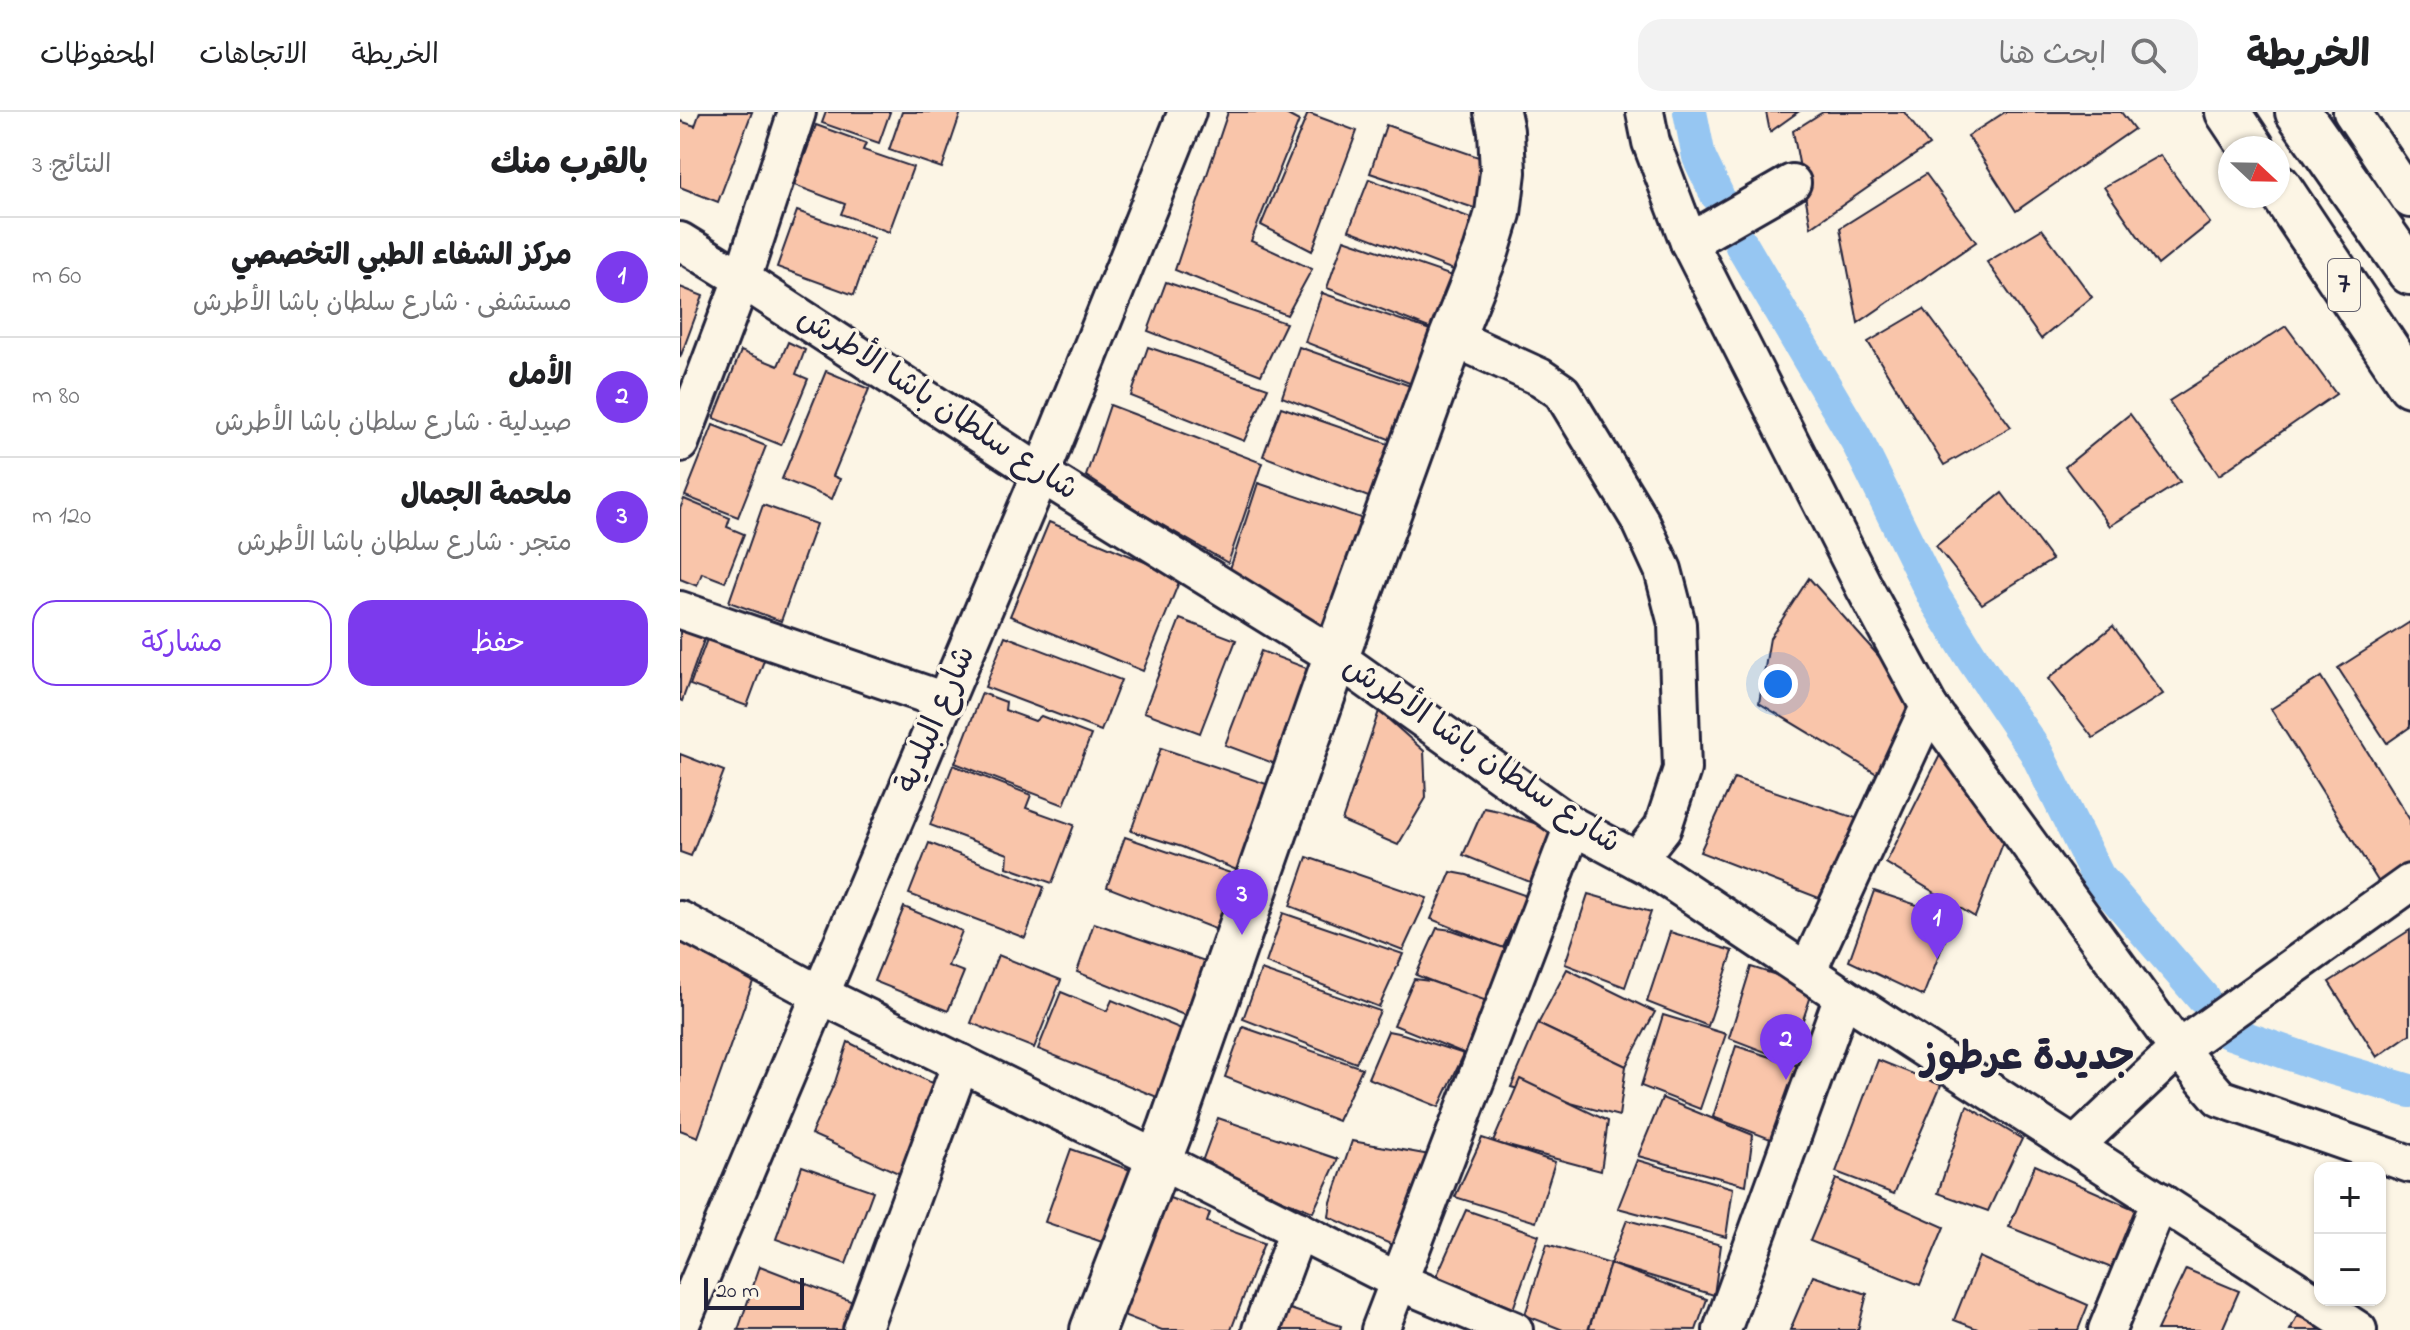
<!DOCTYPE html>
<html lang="ar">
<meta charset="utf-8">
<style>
:root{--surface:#fff;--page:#f2f2f2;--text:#202124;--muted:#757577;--line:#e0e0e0;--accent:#7c3aed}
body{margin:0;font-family:"Indie Flower","Playpen Sans Arabic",sans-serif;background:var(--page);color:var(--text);direction:rtl}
.controls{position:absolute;right:24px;bottom:24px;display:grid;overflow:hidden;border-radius:16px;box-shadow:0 2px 6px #0004}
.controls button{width:72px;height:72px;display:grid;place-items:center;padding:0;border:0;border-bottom:2px solid var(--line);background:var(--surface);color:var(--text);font:40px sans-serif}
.compass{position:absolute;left:1538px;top:24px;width:72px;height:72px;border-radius:50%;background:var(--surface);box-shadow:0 2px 6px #0004;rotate:112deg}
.scale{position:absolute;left:24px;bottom:20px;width:100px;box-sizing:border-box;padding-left:8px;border:4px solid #22223b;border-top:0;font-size:22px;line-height:28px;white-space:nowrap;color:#22223b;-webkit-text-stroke:6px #fcf5e5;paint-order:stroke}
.you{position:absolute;left:1098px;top:572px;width:28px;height:28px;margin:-20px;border:6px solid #fff;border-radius:50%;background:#1a73e8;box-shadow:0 0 0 12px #1a73e833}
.badge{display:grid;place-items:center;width:52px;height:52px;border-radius:50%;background:var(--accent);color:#fff;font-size:26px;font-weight:700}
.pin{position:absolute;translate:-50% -66px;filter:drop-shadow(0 2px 4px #0008)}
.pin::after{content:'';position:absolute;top:42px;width:28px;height:24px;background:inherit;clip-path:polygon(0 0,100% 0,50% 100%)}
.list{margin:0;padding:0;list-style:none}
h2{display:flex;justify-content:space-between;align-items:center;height:104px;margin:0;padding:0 32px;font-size:34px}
h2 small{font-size:26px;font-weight:400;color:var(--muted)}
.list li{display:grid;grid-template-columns:52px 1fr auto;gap:24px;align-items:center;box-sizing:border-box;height:120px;padding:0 32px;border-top:2px solid var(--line)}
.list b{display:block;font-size:30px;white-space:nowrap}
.list p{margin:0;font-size:26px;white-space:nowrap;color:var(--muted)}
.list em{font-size:26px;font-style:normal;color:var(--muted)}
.actions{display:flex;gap:16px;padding:24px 32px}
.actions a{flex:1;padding:18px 0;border:2px solid var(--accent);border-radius:24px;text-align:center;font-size:28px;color:var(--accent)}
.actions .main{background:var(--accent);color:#fff}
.icon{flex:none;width:44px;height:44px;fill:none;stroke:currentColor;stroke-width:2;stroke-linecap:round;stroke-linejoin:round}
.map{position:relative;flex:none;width:1730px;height:1218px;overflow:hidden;direction:ltr}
header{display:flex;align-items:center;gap:48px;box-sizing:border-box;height:112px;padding:0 40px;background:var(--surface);border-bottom:2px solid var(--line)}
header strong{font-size:38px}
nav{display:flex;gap:44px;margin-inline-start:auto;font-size:28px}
.search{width:560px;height:72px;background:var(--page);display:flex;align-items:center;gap:20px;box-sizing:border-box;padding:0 28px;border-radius:24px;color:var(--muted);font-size:30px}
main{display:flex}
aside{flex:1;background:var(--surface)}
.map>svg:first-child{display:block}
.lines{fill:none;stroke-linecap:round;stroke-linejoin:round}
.canal{stroke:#96c6f2;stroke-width:34}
.building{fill:#f9c5aa;stroke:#22223b;stroke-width:2}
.minor-casing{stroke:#22223b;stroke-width:42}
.tertiary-casing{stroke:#22223b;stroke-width:50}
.primary-casing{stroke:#22223b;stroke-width:50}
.minor{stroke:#fcf5e5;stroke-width:36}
.tertiary{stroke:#fcf5e5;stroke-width:44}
.primary{stroke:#fcf5e5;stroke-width:44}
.labels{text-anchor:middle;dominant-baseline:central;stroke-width:7;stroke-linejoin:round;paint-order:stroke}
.shield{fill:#fcf5e5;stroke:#63616e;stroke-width:2}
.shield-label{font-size:30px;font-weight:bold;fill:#22223b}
.street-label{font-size:32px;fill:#22223b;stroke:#fcf5e5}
.district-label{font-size:40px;font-weight:bold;fill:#22223b;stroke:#fcf5e5}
</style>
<header>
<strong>الخريطة</strong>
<div class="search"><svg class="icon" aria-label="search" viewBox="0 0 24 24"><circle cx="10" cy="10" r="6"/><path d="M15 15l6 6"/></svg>ابحث هنا</div>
<nav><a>الخريطة</a><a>الاتجاهات</a><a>المحفوظات</a></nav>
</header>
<main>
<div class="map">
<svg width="1730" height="1218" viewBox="0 0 1730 1218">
<rect width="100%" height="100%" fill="#fcf5e5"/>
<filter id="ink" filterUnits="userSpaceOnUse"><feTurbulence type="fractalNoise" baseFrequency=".0125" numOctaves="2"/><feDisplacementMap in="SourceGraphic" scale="16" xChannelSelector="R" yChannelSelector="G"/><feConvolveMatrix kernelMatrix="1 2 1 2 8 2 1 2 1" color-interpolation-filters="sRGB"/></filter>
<g filter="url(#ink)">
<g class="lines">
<g class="canal">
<path d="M1010 0 1019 45 1037 83"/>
<path d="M1061 132 1176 327 1254 485 1294 549 1356 640 1418 765 1523 886"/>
<path d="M1548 920 1642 953 1730 979"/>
</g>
</g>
<g class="building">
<path d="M20 0H72L38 90 0 75V9L15 14Z"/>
<path d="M146 0H210L199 31 142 11Z"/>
<path d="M222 0H281L262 56 209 38Z"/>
<path d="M548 0H602L619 9 571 129 632 157 607 203 495 158Z"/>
<path d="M1086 0H1118L1090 20Z"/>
<path d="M1143 0H1224L1249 33 1131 115 1113 19Z"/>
<path d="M1325 0H1441L1454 17 1336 99 1288 24Z"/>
<path d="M628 1 677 19 632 139 581 113Z"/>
<path d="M136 13 186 31 183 38 233 55 209 120 161 102 165 92 114 73Z"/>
<path d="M706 13 819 52 803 99 690 61Z"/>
<path d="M1480 43 1530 111 1478 153 1424 75Z"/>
<path d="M1246 62 1296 130 1178 211 1160 116Z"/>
<path d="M689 67 804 111 784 162 669 118Z"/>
<path d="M117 99 194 126 174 183 97 155Z"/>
<path d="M1362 117 1412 185 1361 227 1307 150Z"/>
<path d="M664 127 784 168 759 220 647 176Z"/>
<path d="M486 170 606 211 581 263 468 219Z"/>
<path d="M0 175 23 184 0 246Z"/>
<path d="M642 181 762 222 737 274 625 230Z"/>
<path d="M1244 197 1331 315 1264 353 1188 230Z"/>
<path d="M1606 214 1656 282 1539 363 1489 289Z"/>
<path d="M108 230 125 238 116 262 128 267 101 333 34 306 61 239 98 254Z"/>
<path d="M468 235 588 276 564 329 451 284Z"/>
<path d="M619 235 739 277 714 329 602 285Z"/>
<path d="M146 259 189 277 153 364 160 367 152 387 102 367Z"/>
<path d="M430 293 582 351 548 451 460 400 406 364Z"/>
<path d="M601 295 720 336 696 388 583 344Z"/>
<path d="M1450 302 1500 370 1430 414 1385 355Z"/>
<path d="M33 313 86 334 58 405 5 384Z"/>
<path d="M578 371 698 412 656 522 594 490 550 457Z"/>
<path d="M1322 381 1372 448 1302 492 1256 434Z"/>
<path d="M4 387 50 406 47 415 64 422 45 470 22 461 17 474 0 467V397Z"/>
<path d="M83 393 136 412 101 509 49 490Z"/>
<path d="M369 410 501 465 463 559 330 504Z"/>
<path d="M1129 466 1245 596 1207 668 1079 591 1090 526Z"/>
<path d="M500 507 556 528 520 621 464 600Z"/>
<path d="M1730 510V615L1707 631 1658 556Z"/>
<path d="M1433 514 1483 582 1413 626 1368 567Z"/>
<path d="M0 515 25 525 2 589 0 588Z"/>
<path d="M29 522 86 543 67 594 10 573Z"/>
<path d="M325 524 441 568 421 619 305 575Z"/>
<path d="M581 539 637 560 601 654 545 633Z"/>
<path d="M1641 565 1730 708V760L1703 777 1591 597Z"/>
<path d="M302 581 326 590 325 598 355 609 361 604 411 623 384 693 275 651Z"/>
<path d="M699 599 744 639 746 686 718 733 662 709Z"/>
<path d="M481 636 601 677 573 765 502 735 451 719Z"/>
<path d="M0 642 44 659 11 744 0 740Z"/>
<path d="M1260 643 1325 726 1295 805 1206 751Z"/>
<path d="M273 653 351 683 346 696 394 713 372 771 327 755 328 742 250 713Z"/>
<path d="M1054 666 1179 707 1139 786 1020 740Z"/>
<path d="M804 696 819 699 880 720 855 772 783 743Z"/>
<path d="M445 725 565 766 540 819 427 775Z"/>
<path d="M249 731 364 775 345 826 229 782Z"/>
<path d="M627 745 747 786 723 838 610 794Z"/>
<path d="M771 760 787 763 847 784 823 836 751 807Z"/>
<path d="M1194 779 1274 805 1243 884 1169 849Z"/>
<path d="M908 782 971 800 945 875 885 852Z"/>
<path d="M224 795 282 819 268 854 284 860 268 899 194 869Z"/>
<path d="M603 801 723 842 699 895 586 851Z"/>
<path d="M414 811 534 852 509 905 397 860Z"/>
<path d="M757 816 772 818 833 839 808 892 736 863Z"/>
<path d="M1730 818V922L1697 945 1649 870Z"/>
<path d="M990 820 1053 839 1028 914 967 890Z"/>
<path d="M0 825 76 861 18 1025 0 1018Z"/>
<path d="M318 843 381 868 354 936 291 911Z"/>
<path d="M1071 855 1134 875 1109 949 1049 926Z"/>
<path d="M887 857 975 900 946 954 858 912Z"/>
<path d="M581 858 700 899 676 951 563 907Z"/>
<path d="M734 867 750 869 810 890 786 942 714 913Z"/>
<path d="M381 880 427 899 432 888 504 918 477 985 358 937Z"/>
<path d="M983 903 1046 922 1020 997 961 974Z"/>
<path d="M858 912 946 954 939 1004 831 975Z"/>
<path d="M563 915 682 956 658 1009 545 965Z"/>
<path d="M708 919 723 922 784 942 759 995 688 966Z"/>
<path d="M168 930 260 975 227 1065 131 1022 155 970Z"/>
<path d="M1056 934 1119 954 1093 1028 1033 1005Z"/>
<path d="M1198 948 1261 973 1214 1082 1156 1060Z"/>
<path d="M840 967 928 1009 921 1059 813 1030Z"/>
<path d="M982 986 1073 1023 1066 1073 958 1044Z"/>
<path d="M1287 994 1342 1027 1308 1099 1258 1081Z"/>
<path d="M538 1006 658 1047 633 1100 520 1055Z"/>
<path d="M802 1026 875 1050 856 1110 775 1085Z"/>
<path d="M672 1029 761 1045 726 1139 649 1105 651 1090Z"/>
<path d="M391 1037 462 1062 436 1135 365 1110Z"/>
<path d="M957 1048 1053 1076 1046 1125 938 1096Z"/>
<path d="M1355 1053 1463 1101 1439 1159 1329 1115Z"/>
<path d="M122 1054 193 1079 166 1152 96 1127Z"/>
<path d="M1156 1067 1264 1115 1240 1173 1130 1129Z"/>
<path d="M487 1085 530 1101 527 1110 584 1131 551 1218H482L443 1203Z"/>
<path d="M786 1098 859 1123 833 1197 753 1172Z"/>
<path d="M947 1108 1041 1133 1034 1183 930 1152Z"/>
<path d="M867 1132 930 1152 908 1218H883L845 1203Z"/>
<path d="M1299 1145 1408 1193 1398 1218H1300L1274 1208Z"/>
<path d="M930 1152 1027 1187 1016 1218 909 1217Z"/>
<path d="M80 1154 181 1193 173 1218H58Z"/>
<path d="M1506 1157 1559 1179 1542 1218H1477Z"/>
<path d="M1133 1164 1187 1182 1178 1218H1110Z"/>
<path d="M601 1194 661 1214 660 1218H593Z"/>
<path d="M1617 1204 1651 1218H1610Z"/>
</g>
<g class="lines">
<g class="minor-casing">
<g id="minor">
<path d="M965 0 971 30 1009 130 1185 477 1249 595 1498 937 1540 986 1730 1052"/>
<path d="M1672 0 1730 87"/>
<path d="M0 129 62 167 361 362 656 545 893 714 970 755 1163 884 1678 1218"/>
<path d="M1009 130 1112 71"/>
<path d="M772 225 860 265 882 280 961 410 983 458 997 512 1002 657 983 715 957 748"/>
<path d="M0 331 62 167 117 0"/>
<path d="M0 498 265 589"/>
<path d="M0 808 141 883 477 1047 720 1170 834 1218"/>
<path d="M1127 860 1249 595"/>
<path d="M1395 1034 1498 937 1730 771"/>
<path d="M0 1214 361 362 507 0"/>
<path d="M182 1218 281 951"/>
<path d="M581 1218 618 1118"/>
<path d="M700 1218 893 714"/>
<path d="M1042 1218 1163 884"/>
<path d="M1427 1218 1480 1089"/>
</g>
</g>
<g class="tertiary-casing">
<path id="tertiary" d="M413 1218 491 1016 656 545 772 225 806 140 818 101 823 60 821 19 817 0"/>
</g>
<g class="primary-casing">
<g id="primary">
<path d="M1548 0 1572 36"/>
<path d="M1618 0 1730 160"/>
<path d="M1598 74 1730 272"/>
</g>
</g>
<use href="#minor" class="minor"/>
<use href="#tertiary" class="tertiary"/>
<use href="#primary" class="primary"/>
</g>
</g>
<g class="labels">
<rect class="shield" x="1648" y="147" width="32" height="52" rx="6"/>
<g class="shield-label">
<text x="1664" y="173">7</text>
</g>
<g class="street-label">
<text transform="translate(257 293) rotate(33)">شارع سلطان باشا الأطرش</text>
<text transform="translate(257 608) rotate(-67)">شارع البلدية</text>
<text transform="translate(801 644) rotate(34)">شارع سلطان باشا الأطرش</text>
</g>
<g class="district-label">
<text x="1348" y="947">جديدة عرطوز</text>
</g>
</g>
</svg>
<div class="controls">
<button>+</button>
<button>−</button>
</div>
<svg class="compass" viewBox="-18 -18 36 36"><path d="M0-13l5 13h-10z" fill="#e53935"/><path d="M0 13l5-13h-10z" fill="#757577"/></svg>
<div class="scale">20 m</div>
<div class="you"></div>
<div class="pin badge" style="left:1257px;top:847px">1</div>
<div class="pin badge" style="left:1106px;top:968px">2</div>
<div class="pin badge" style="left:562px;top:823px">3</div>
</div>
<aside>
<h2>بالقرب منك<small>النتائج: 3</small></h2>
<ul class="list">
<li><span class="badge">1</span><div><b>مركز الشفاء الطبي التخصصي</b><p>مستشفى · شارع سلطان باشا الأطرش</p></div><em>60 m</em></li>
<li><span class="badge">2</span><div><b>الأمل</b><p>صيدلية · شارع سلطان باشا الأطرش</p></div><em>80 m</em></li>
<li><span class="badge">3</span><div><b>ملحمة الجمال</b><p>متجر · شارع سلطان باشا الأطرش</p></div><em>120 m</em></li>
</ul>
<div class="actions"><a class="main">حفظ</a><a>مشاركة</a></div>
</aside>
</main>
